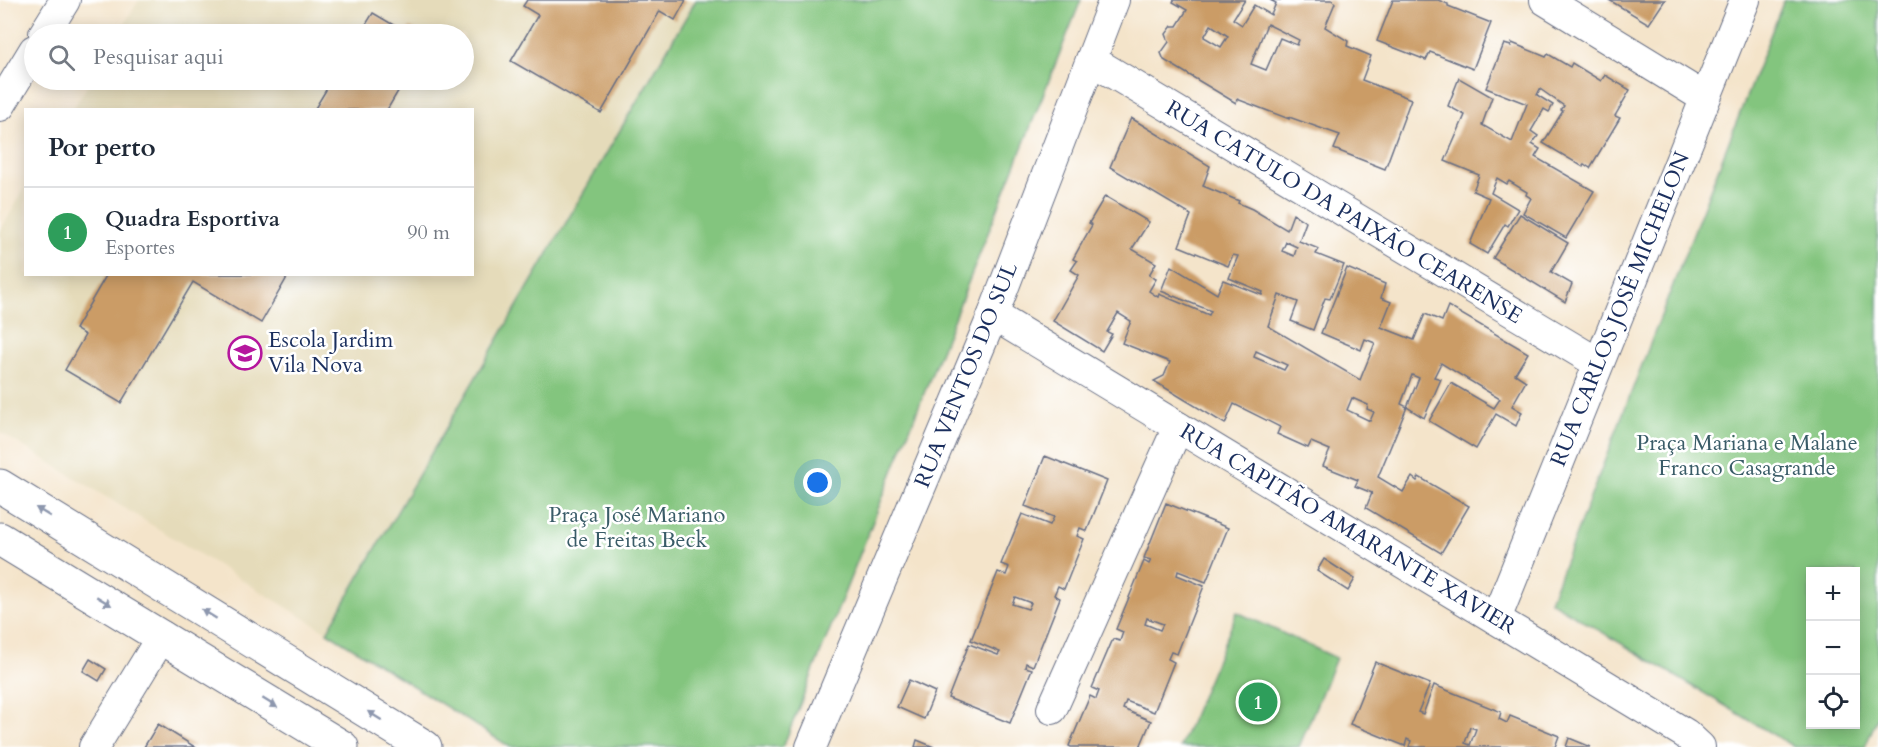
<!DOCTYPE html>
<html lang="pt">
<meta charset="utf-8">
<style>
:root{--surface:#fff;--page:#f6f6f7;--text:#1f2937;--muted:#747a83;--line:#e0e1e3;--accent:#7c3aed}
body{margin:0;font-family:Cardo,serif;background:var(--page);color:var(--text)}
.controls{position:absolute;right:18px;bottom:18px;display:grid;overflow:hidden;border-radius:0px;box-shadow:0 3px 15px #0003}
.controls button{width:54px;height:54px;display:grid;place-items:center;padding:0;border:0;border-bottom:2px solid var(--line);background:var(--surface);color:var(--text);font:30px sans-serif}
.you{position:absolute;left:818px;top:483px;width:21px;height:21px;margin:-15px;border:4px solid #fff;border-radius:50%;background:#1a73e8;box-shadow:0 0 0 9px #1a73e833}
.badge{display:grid;place-items:center;width:39px;height:39px;border-radius:50%;background:var(--accent);color:#fff;font-size:20px;font-weight:700}
.pin{position:absolute;translate:-50% -50%;border:3px solid #fff;box-shadow:0 2px 6px #0006}
.list{margin:0;padding:0;list-style:none}
h2{display:flex;justify-content:space-between;align-items:center;height:78px;margin:0;padding:0 24px;font-size:26px}
h2 small{font-size:20px;font-weight:400;color:var(--muted)}
.list li{display:grid;grid-template-columns:39px 1fr auto;gap:18px;align-items:center;box-sizing:border-box;height:90px;padding:0 24px;border-top:2px solid var(--line)}
.list b{display:block;font-size:22px;white-space:nowrap}
.list p{margin:0;font-size:20px;white-space:nowrap;color:var(--muted)}
.list em{font-size:20px;font-style:normal;color:var(--muted)}
.icon{flex:none;width:33px;height:33px;fill:none;stroke:currentColor;stroke-width:2;stroke-linecap:round;stroke-linejoin:round}
.map{position:relative;flex:none;width:1878px;height:747px;overflow:hidden}
.search{position:absolute;background:var(--surface);box-shadow:0 3px 15px #0003;left:24px;top:24px;width:450px;height:66px;display:flex;align-items:center;gap:15px;box-sizing:border-box;padding:0 21px;border-radius:33px;color:var(--muted);font-size:22px}
.panel{position:absolute;background:var(--surface);box-shadow:0 3px 15px #0003;left:24px;top:108px;width:450px;height:168px;border-radius:0px}
.map>svg:first-child{display:block}
.built{fill:#e5dbba}
.green{fill:#83c57e;stroke:#4f7a6e;stroke-width:1.5;fill-rule:evenodd}
.building{fill:#cb9c66;fill-rule:evenodd}
.lines{fill:none;stroke-linecap:round;stroke-linejoin:round}
.minor-casing{stroke:#676e84;stroke-width:32}
.tertiary-casing{stroke:#676e84;stroke-width:35}
.minor{stroke:#fff;stroke-width:30}
.tertiary{stroke:#fff;stroke-width:33}
.oneway{fill:#8d97ae}
.labels{text-anchor:middle;dominant-baseline:central;stroke-width:5;stroke-linejoin:round;paint-order:stroke}
.street-label{font-size:22px;fill:#1b2f5e;stroke:#fff}
.poi-label{font-size:22px;fill:#1b2f5e;stroke:#fff;text-anchor:start}
.park-label{font-size:22px;fill:#3a5c68;stroke:#fff}
</style>
<div class="map">
<svg width="1878" height="747" viewBox="0 0 1878 747">
<rect width="100%" height="100%" fill="#fff"/>
<filter id="ink" filterUnits="userSpaceOnUse"><feTurbulence type="fractalNoise" baseFrequency=".0167" numOctaves="2"/><feDisplacementMap in="SourceGraphic" scale="12" xChannelSelector="R" yChannelSelector="G"/><feConvolveMatrix kernelMatrix="1 2 1 2 8 2 1 2 1" color-interpolation-filters="sRGB"/></filter>
<filter id="wash" filterUnits="userSpaceOnUse"><feTurbulence type="fractalNoise" baseFrequency=".008" numOctaves="4" result="noise"/><feDisplacementMap in="SourceGraphic" scale="24" xChannelSelector="R" yChannelSelector="G"/><feGaussianBlur stdDeviation="1.35" result="paint"/><feColorMatrix in="noise" values="0 0 0 0 0 0 0 0 0 0 0 0 0 0 0 0 0 1.4 0 .05"/><feComposite in="paint" operator="in"/></filter>
<g filter="url(#wash)">
<rect width="100%" height="100%" fill="#f4e4ca"/>
<path class="built" d="M139 0H696L327 632 0 432V231L25 188 26 274H472V110L73 109 91 80H464V34H118Z"/>
<g class="green">
<path d="M696 0H1081L783 747H510L327 632Z"/>
<path d="M1784 0H1878V716L1865 747H1794L1550 601ZM1810 572H1856V724H1810Z"/>
<path d="M1237 612 1336 658 1299 747H1180Z"/>
</g>
<g id="blocks">
<g class="building">
<path d="M527 0H686L675 20 660 11 601 113 511 61 538 15 523 6Z"/>
<path d="M1174 0H1245L1233 19 1242 25 1254 5 1271 15 1276 3 1270 0H1332L1335 3 1325 27 1348 41 1347 46 1371 56 1362 80 1411 99 1385 169 1334 149 1340 135 1289 117V119L1237 99 1236 103 1164 60 1161 53 1169 42 1166 34 1172 26H1177L1187 10 1173 2ZM1267 24 1299 40 1297 45 1280 38 1266 70 1251 64ZM1211 25 1228 36 1221 47 1204 37Z"/>
<path d="M1393 0H1438L1448 4V6L1491 23 1473 69 1430 52 1426 60 1377 41Z"/>
<path d="M1609 0H1665L1649 24Z"/>
<path d="M373 13 407 33 410 27 423 34H360Z"/>
<path d="M1512 43 1546 57 1548 54 1570 67 1572 63 1601 81 1605 75 1630 90 1615 116 1620 118 1590 168 1584 164 1583 167 1543 143 1563 111 1561 110 1564 106 1540 89 1537 95 1553 105 1549 112 1544 109 1531 131 1538 136 1532 144 1540 149 1535 157 1594 191 1566 238 1523 213 1531 198 1526 195 1527 192 1509 181 1507 184 1497 178 1491 193 1518 209 1508 226 1505 224 1487 254 1470 244 1489 198 1473 191 1479 175 1445 161 1465 115 1448 106 1459 78 1492 97 1482 125 1512 142 1527 104 1486 88 1504 44 1511 46Z"/>
<path d="M332 80H402L404 81 387 110H314Z"/>
<path d="M1131 118 1210 166 1203 186 1239 201 1238 203 1252 209 1287 230 1293 214 1306 222 1299 241 1319 249 1316 254 1344 265 1330 299 1325 298 1313 330 1291 321 1298 302 1279 295 1268 326 1360 380 1375 343 1365 339 1361 350 1321 333 1347 268 1385 284 1381 298 1391 302 1381 327 1414 340 1425 314 1442 321 1448 306 1528 353 1515 374 1526 381 1512 406 1522 412 1516 426 1496 414 1476 449 1429 421 1451 383 1494 408 1500 399 1441 363 1434 377 1441 379 1424 418 1407 407 1378 477 1403 492 1412 477 1417 481 1419 477 1469 506 1441 553 1366 508 1372 493 1355 486 1358 480 1323 466 1330 450 1311 442 1308 448 1277 434 1280 427 1234 404 1225 424 1154 381 1164 376 1170 362 1122 343 1131 321 1118 313 1107 332 1112 334 1102 351 1053 321 1079 275 1071 270 1077 261 1073 259 1092 225 1089 223 1105 196 1149 222 1132 249 1156 263 1149 275 1156 279 1149 291 1158 297 1159 294 1209 315 1211 311 1161 291 1171 266 1217 294 1223 280 1262 295 1263 292 1229 278 1238 256 1233 255 1228 266 1179 246 1191 215 1110 167ZM1286 242 1297 247 1294 256 1282 251ZM1256 351 1287 365 1284 370 1254 357ZM1412 375 1419 378 1407 407 1401 404ZM1352 398 1368 405 1367 409 1374 412 1370 421 1347 410Z"/>
<path d="M1520 214 1568 243 1551 272 1572 284 1565 302 1493 258Z"/>
<path d="M107 274H289L261 323 193 282 121 403 65 370 85 335 75 329Z"/>
<path d="M1045 456 1107 481 1087 531 1080 528 1077 536 1084 539 1064 589 1058 586 1054 595 1060 598 1033 666 1026 663 1025 667 1032 669 1010 723 948 698 969 644 998 655 1000 652 971 640 998 572 1006 575 1009 567 1001 564 1022 514 1050 525 1054 517 1025 506ZM1015 597 1031 603 1028 609 1012 604Z"/>
<path d="M1166 503 1228 528 1206 582 1178 571 1177 575 1204 586 1177 654 1171 652 1168 659 1174 662 1154 712 1126 701 1123 709 1151 721 1140 747H1071L1069 746 1090 696 1096 699 1099 691 1092 688 1113 639 1120 641 1123 632 1116 629 1144 561 1149 564 1151 560 1144 558ZM1147 618 1163 624 1160 630 1145 624Z"/>
<path d="M1324 559 1355 579 1348 591 1317 571Z"/>
<path d="M90 659 106 669 99 681 83 671Z"/>
<path d="M1375 662 1430 684 1418 712 1423 714 1434 685 1501 712 1499 719 1507 723 1510 716 1559 736 1555 747H1409L1411 741 1407 739 1405 746 1350 724ZM1470 727 1476 729 1470 745 1465 743Z"/>
<path d="M909 680 935 692 924 719 897 707Z"/>
<path d="M158 724 195 747H144Z"/>
<path d="M1569 738 1591 747H1566Z"/>
<path d="M917 740 934 747H915Z"/>
</g>
</g>
</g>
<g filter="url(#ink)">
<use href="#blocks" fill-opacity="0" stroke="#676e84" stroke-width="1.5"/>
<g class="lines">
<g class="minor-casing">
<g id="minor">
<path d="M1545 0 1705 98"/>
<path d="M44 34 65 0"/>
<path d="M1091 60 1598 363"/>
<path d="M0 106 34 50"/>
<path d="M993 315 1686 734 1700 747"/>
<path d="M1496 619 1745 0"/>
<path d="M1052 709 1178 427"/>
<path d="M94 747 162 636"/>
<path d="M811 747 993 315 1114 0"/>
</g>
</g>
<g class="tertiary-casing">
<g id="tertiary">
<path d="M0 486 425 747"/>
<path d="M0 539 342 747"/>
</g>
</g>
<use href="#minor" class="minor"/>
<use href="#tertiary" class="tertiary"/>
</g>
<defs><path id="oneway-solid" d="M-6-.8H1V-3.2L6.5 0L1 3.2V.8H-6Z" transform="scale(1.5)"/></defs>
<g class="oneway">
<use href="#oneway-solid" transform="translate(43 512) rotate(-149)"/>
<use href="#oneway-solid" transform="translate(104 601) rotate(31)"/>
<use href="#oneway-solid" transform="translate(209 614) rotate(-148)"/>
<use href="#oneway-solid" transform="translate(270 703) rotate(32)"/>
<use href="#oneway-solid" transform="translate(375 716) rotate(-148)"/>
</g>
</g>
<defs>
<g id="school-ring" transform="scale(1.725)"><circle r="9.5" fill="#fff" stroke="#b5179e" stroke-width="1.5"/><path d="M0-5L7-2L0 1L-7-2ZM-4 1L0 2.5L4 1V4Q0 6-4 4Z" fill="#b5179e"/></g>
</defs>
<g fill-rule="evenodd">
<use href="#school-ring" x="245" y="353"/>
</g>
<g class="labels">
<g class="street-label">
<text transform="translate(1344 212) rotate(31)">RUA CATULO DA PAIXÃO CEARENSE</text>
<text transform="translate(1620 309) rotate(-68)">RUA CARLOS JOSÉ MICHELON</text>
<text transform="translate(966 375) rotate(-68)">RUA VENTOS DO SUL</text>
<text transform="translate(1348 529) rotate(31)">RUA CAPITÃO AMARANTE XAVIER</text>
</g>
<g class="poi-label">
<text x="268" y="340">Escola Jardim<tspan x="268" dy="25">Vila Nova</tspan></text>
</g>
<g class="park-label">
<text x="1747" y="443">Praça Mariana e Malane<tspan x="1747" dy="25">Franco Casagrande</tspan></text>
<text x="637" y="515">Praça José Mariano<tspan x="637" dy="25">de Freitas Beck</tspan></text>
</g>
</g>
</svg>
<div class="controls">
<button>+</button>
<button>−</button>
<button><svg class="icon" aria-label="locate" viewBox="0 0 24 24"><circle cx="12" cy="12" r="6"/><path d="M12 2v4M12 18v4M2 12h4M18 12h4"/></svg></button>
</div>
<div class="you"></div>
<div class="pin badge" style="left:1258px;top:702px;background:#2e9e5b">1</div>
<div class="search"><svg class="icon" aria-label="search" viewBox="0 0 24 24"><circle cx="10" cy="10" r="6"/><path d="M15 15l6 6"/></svg>Pesquisar aqui</div>
<section class="panel">
<h2>Por perto<small></small></h2>
<ul class="list">
<li><span class="badge" style="background:#2e9e5b">1</span><div><b>Quadra Esportiva</b><p>Esportes</p></div><em>90 m</em></li>
</ul>
</section>
</div>
